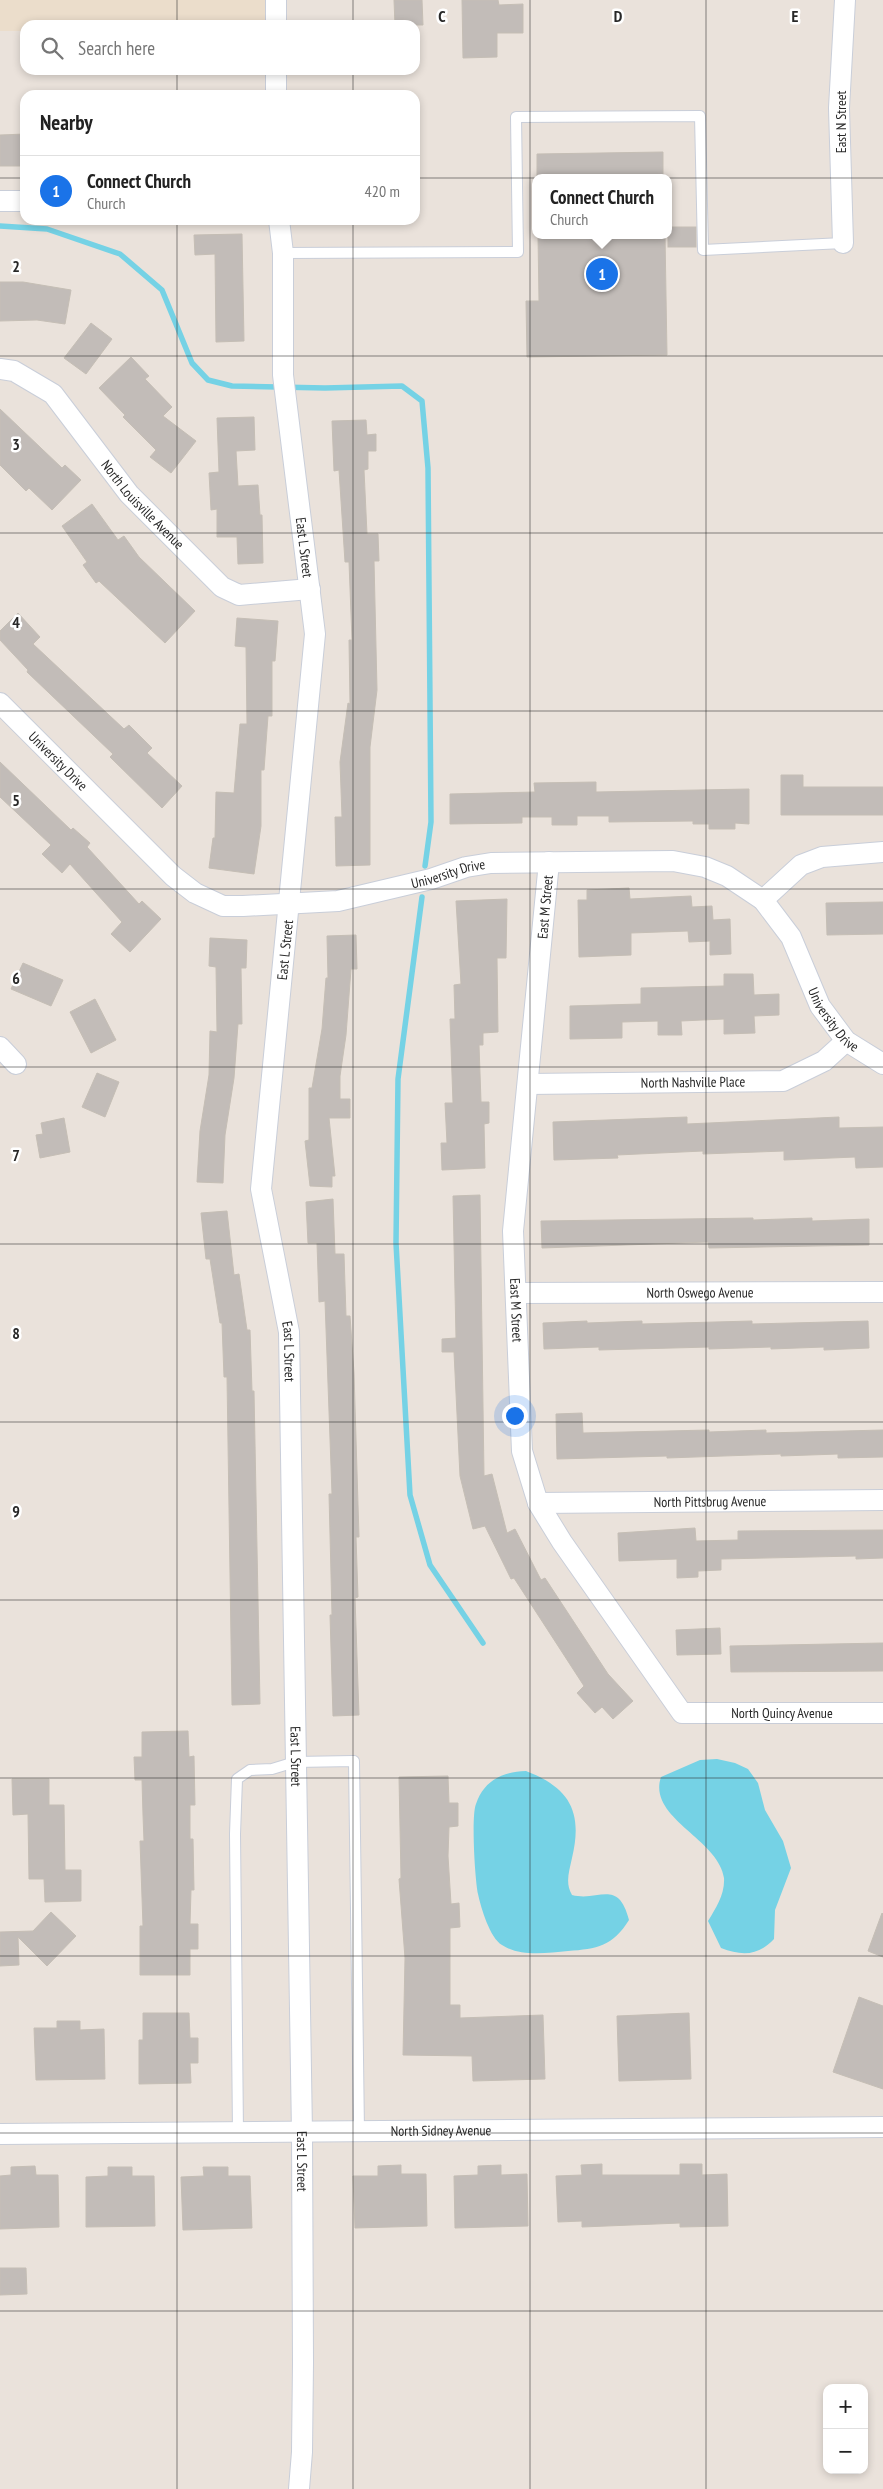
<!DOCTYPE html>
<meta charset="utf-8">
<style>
:root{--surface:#fff;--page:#f6f6f6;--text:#222;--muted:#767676;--line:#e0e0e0;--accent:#1a73e8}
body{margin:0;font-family:"PT Sans Narrow",sans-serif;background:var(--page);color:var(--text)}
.controls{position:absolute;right:15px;bottom:15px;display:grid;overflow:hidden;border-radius:10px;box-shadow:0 2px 8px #0003}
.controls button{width:45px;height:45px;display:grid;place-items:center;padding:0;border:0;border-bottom:1px solid var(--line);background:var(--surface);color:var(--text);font:25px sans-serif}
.you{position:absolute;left:514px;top:1415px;width:18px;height:18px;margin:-12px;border:4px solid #fff;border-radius:50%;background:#1a73e8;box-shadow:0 0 0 8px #1a73e833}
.badge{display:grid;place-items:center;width:32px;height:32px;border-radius:50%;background:var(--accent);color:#fff;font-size:16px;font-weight:700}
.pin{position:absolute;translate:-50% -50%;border:2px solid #fff;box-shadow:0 1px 5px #0006}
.popup{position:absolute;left:532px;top:174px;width:140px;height:65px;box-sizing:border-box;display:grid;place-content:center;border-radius:10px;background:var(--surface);filter:drop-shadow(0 1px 4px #0005);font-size:16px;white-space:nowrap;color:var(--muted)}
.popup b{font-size:19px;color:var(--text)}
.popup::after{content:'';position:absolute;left:50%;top:100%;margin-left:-10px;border:10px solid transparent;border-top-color:var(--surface)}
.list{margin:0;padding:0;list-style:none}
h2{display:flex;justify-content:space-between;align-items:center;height:65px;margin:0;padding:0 20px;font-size:21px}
h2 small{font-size:16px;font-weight:400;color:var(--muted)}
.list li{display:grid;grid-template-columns:32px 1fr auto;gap:15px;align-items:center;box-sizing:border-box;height:70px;padding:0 20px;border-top:1px solid var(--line)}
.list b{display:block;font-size:19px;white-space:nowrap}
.list p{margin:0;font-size:16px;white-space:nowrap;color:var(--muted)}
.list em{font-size:16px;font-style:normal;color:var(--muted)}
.icon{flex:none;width:28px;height:28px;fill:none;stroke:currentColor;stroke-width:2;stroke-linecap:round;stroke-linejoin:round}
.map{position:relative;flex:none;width:883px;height:2489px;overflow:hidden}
.search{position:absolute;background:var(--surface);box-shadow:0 2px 8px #0003;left:20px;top:20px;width:400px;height:55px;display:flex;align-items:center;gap:12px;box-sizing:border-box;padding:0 18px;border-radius:15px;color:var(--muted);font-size:19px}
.panel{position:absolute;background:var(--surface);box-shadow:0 2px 8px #0003;left:20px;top:90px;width:400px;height:135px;border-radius:15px}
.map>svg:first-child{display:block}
.education{fill:#ebddcb}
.water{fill:#75d2e5}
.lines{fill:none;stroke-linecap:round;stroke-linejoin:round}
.stream{stroke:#75d2e5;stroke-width:5.5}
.building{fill:#c2bcb8;stroke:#c5beb5}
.lane-casing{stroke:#c9ced9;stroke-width:12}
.street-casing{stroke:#c9ced9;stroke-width:22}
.lane{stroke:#fff;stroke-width:10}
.street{stroke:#fff;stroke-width:20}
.grid{fill:none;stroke:#282828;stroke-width:1;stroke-opacity:0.55}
.labels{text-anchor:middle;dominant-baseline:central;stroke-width:5;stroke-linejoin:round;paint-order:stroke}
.street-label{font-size:14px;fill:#282828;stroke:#fff}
.grid-label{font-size:16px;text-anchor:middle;font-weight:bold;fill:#282828;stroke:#fff;stroke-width:5;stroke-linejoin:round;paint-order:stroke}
</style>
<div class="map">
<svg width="883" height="2489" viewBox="0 0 883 2489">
<rect width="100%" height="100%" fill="#eae2db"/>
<path class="education" d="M0 0H273V25H25V31H0Z"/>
<g class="water">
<path d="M717 1759 735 1763 748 1769 758 1783 765 1810 783 1841 791 1868 775 1910 774 1939C758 1956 742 1956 721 1948L708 1921C716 1908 725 1894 724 1878 719 1839 647 1818 661 1777L700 1760Z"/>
<path d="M526 1771C570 1788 583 1812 572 1858 569 1872 565 1883 572 1895 599 1902 618 1878 629 1920 613 1946 597 1949 568 1951 547 1953 520 1957 502 1945 490 1938 481 1908 478 1894 475 1880 471 1816 476 1804 484 1780 503 1772 526 1771Z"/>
</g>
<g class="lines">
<g class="stream">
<path d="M0 226 47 229 120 254 162 290 192 363 208 380 232 386 325 388 402 386 422 401 428 468 431 822 425 866"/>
<path d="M422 897 398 1079 396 1243 410 1495 430 1565 483 1643"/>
</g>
</g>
<g class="building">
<path d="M394 0H422L423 25H395Z"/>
<path d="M462 0H498L499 5 523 4V33H497V57L463 58Z"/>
<path d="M25 134V166H0V135Z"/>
<path d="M663 152V178H537V154Z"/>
<rect x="668" y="227" width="28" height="20"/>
<path d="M242 234 244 341 216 342 215 254 195 255 194 235Z"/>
<path d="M538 235H665L667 355 527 357 526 301H539Z"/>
<path d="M0 282H23L71 290 65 324 37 320 0 321Z"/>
<path d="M91 323 112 339 86 374 64 358Z"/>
<path d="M131 357 149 376 145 379 172 407 163 416 196 441 171 473 150 457 156 450 123 417 125 415 99 388Z"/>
<path d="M0 409 62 468 65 465 81 480 52 510 29 488 26 491 0 465Z"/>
<path d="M254 417 255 450 236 451 238 486 258 485 260 515H262L263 563 238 564 237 537H217V509L211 510 209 473 219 472 217 418Z"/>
<path d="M366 420 367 435 376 434V451H368V469L364 470 367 534H378L379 561H374L377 690 370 747V865L336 866 335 817H342L340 762 348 703 350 704 349 640H352L349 562H345L339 470 334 471 332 421Z"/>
<path d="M92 504 118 540 124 536 139 557 195 611 165 643 99 581 96 583 83 565 87 562 62 526Z"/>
<path d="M18 613 40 637 33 644 124 729 129 725 152 748 147 753 182 786 162 808 110 757 113 754 27 672 28 670 0 640V631Z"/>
<path d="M237 618 278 621 275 661H272V716H268L264 770H261V826L254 874 209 868 213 838H215L216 792 234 793 240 724H247L246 647 235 646Z"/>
<path d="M0 762 71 830 73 828 90 843 87 847 139 904 142 901 161 919 130 952 111 934 122 922 70 864 62 873 42 854 51 845 0 797Z"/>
<path d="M781 775H803V787H883V815H781Z"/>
<path d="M596 782V792L749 789V824L735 823V829H709V824H693V821L609 822V816H577V825H552V817H522V823L450 824V794L535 792 534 783Z"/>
<path d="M629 888 630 899 691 896 692 907 712 906 713 920 730 919 731 954 710 955V941L689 942 688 931 631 933V955L579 957 578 900H587V890Z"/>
<path d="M507 899 506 958H497L498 1032 483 1033V1045H479L481 1102H489V1123L484 1124 485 1168 442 1170 441 1143H447L445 1103H453L450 1019H455L454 985 461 984 456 901Z"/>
<path d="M883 902V934L827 935 826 903Z"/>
<path d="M356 935 357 969H351L346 1035 340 1076V1099H350V1118H329L335 1176H332V1187L310 1186 305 1141 309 1140V1088H312L322 1029 326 978H328L327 936Z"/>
<path d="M210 938 247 940 246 968H241L242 1024H238L234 1078 225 1135 223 1183 197 1182 200 1131 209 1075 210 1031 217 1032 216 967 209 966Z"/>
<path d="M23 963 63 980 51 1006 11 989Z"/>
<path d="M724 974H753L754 995 779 994V1015L754 1016 755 1033 724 1034V1019L681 1021 682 1035H658V1021L622 1022V1038L570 1039V1006L641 1004V988L724 986Z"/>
<path d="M95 999 116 1040 91 1053 70 1012Z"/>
<path d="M97 1073 119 1082 105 1117 82 1107Z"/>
<path d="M687 1117V1124L839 1117V1128L883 1127V1167L856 1168 855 1157 784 1160V1151L703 1154V1151L617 1155 618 1158 554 1160 553 1122Z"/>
<path d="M64 1118 70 1152 40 1158 36 1135 43 1134 41 1123Z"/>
<path d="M480 1195 484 1476 492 1474 507 1533 515 1529 541 1580 545 1578 608 1674 633 1701 613 1719 602 1707 595 1713 577 1693 584 1686 514 1578 511 1579 485 1526 473 1529 460 1476 454 1352H442V1339L456 1338 453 1196Z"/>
<path d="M333 1199 335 1254H344L346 1316H350L354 1373 359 1537H356L358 1597 355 1598 359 1715 333 1716 330 1615H332L329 1494H332L325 1301 319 1302 317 1243H308L306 1202Z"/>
<path d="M227 1211 234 1275 239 1274 247 1330H250L252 1391H254L260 1704 232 1705 227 1377H224L222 1323H220L210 1259H206L201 1213Z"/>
<path d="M753 1218V1220L812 1218V1221L869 1219V1245L709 1248 708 1242 542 1248 541 1221Z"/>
<path d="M587 1321V1323L642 1321V1324L752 1321V1324L868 1321 869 1348 824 1350V1347L771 1349V1347L709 1349V1347L599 1350V1347L544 1349 543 1323Z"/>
<path d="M582 1413 583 1433 709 1430V1432L766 1430V1433L883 1430V1457L838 1458V1454L781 1456V1454L667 1458V1456L557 1459 556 1414Z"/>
<path d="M695 1528 696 1541 738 1540V1531L883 1530V1558L856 1559V1556L721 1559V1570L698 1571V1577L677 1578V1559L619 1561 618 1533Z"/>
<path d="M720 1628 721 1654 677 1655 676 1630Z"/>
<path d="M883 1643V1671L731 1672 730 1646Z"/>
<path d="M188 1731 189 1757 194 1756 195 1805H190V1839H193L194 1890H191L190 1924H198V1949H190V1975H140V1926H143L140 1841H144L143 1815 142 1780H135L134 1757H142V1732Z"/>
<path d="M448 1776 449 1803H458V1826L449 1827 448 1856 451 1904 459 1903 460 1927 450 1928V2005H460V2018L543 2015 545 2079 473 2081 472 2056 403 2055 405 1958 399 1879 401 1878 399 1777Z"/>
<path d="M12 1779H49V1805H64L65 1870H81V1901L45 1902 44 1879H29L28 1814 13 1815Z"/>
<path d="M51 1912 76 1936 47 1966 18 1937 19 1965 0 1966V1932L33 1931Z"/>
<path d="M882 1913 883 1914V1957L868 1951Z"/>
<path d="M859 1997 883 2006V2089L833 2072Z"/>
<path d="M143 2013H189L190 2038H198V2063H190L191 2083 139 2084V2040H143Z"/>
<path d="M689 2013 691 2079 619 2081 617 2016Z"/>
<path d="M57 2021H80V2030L104 2029 105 2079 36 2080 34 2028H57Z"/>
<path d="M602 2164V2175H680V2164H702V2175L727 2174 728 2226 680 2227V2223L582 2227V2221L558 2222 556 2176 582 2175 581 2165Z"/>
<path d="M401 2165V2174H426L427 2226 355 2228 353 2176H378V2166Z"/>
<path d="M501 2165V2175L527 2174 528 2226 455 2228 454 2176 478 2175V2166Z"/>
<path d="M35 2166 36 2175H58L59 2227 0 2229V2176L11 2175V2167Z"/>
<path d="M108 2167H132V2176H154L155 2226 86 2227V2177L108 2176Z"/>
<path d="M203 2167H228V2176H250L252 2228 183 2230 181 2177 204 2176Z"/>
<path d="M0 2268H26L27 2294 0 2295Z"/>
</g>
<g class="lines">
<g class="lane-casing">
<g id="lane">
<path d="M283 253 518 252 516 117 700 116 703 250 843 243"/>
<path d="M238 2133 235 1834 237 1779 250 1770 272 1769 295 1762 354 1761 359 2132"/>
</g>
</g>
<g class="street-casing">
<g id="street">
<path d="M276 0V25"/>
<path d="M276 70V95"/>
<path d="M0 201H25"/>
<path id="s1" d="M279 220 283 253V375L315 634 261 1189 289 1332 302 2133 303 2363 302 2452 299 2489"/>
<path d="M843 243 839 108 845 0"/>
<path id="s2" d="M0 369 14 371 53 394 129 494 222 587 239 595 310 589"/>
<path id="s3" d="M0 703 173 876 195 893 223 906H243L338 901 431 879 466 867 491 863 673 861 705 867 727 876 763 900 791 937 820 1006 846 1041 883 1064"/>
<path id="s4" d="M549 862 513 1231 522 1451 538 1503 562 1542 682 1713H883"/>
<path d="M763 900 801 865 822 857 883 852"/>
<path d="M0 1047 16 1064"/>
<path id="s5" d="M528 1084 783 1081 824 1061 846 1041"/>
<path id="s6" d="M516 1293 883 1292"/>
<path id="s7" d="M538 1503 883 1500"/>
<path id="s8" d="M0 2134 883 2127"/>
</g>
</g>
<use href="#lane" class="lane"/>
<use href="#street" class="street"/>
</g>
<path class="grid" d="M177 0V25M353 0V25M530 0V2489M706 0V2489M177 70V95M353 70V95M0 178H25M415 178H883M177 220V2489M353 220V2489M0 356H883M0 533H883M0 711H883M0 889H883M0 1067H883M0 1244H883M0 1422H883M0 1600H883M0 1778H883M0 1956H883M0 2133H883M0 2311H883"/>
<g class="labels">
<g class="street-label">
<text transform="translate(841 122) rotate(-90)">East N Street</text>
<text stroke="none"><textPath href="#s2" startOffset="202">North Louisville Avenue</textPath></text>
<text stroke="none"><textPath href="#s1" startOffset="329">East L Street</textPath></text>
<text stroke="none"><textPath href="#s3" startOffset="82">University Drive</textPath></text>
<text stroke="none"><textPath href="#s3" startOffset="532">University Drive</textPath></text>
<text transform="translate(545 907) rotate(-85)">East M Street</text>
<text transform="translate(285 950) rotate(-84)">East L Street</text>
<text stroke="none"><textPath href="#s3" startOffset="998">University Drive</textPath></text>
<text stroke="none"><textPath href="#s5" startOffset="165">North Nashville Place</textPath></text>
<text stroke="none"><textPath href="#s6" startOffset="184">North Oswego Avenue</textPath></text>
<text stroke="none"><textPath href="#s4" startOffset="450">East M Street</textPath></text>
<text stroke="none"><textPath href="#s1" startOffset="1139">East L Street</textPath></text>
<text stroke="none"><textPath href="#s7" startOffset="172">North Pittsbrug Avenue</textPath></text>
<text stroke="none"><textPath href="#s4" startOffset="1000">North Quincy Avenue</textPath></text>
<text stroke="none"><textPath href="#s1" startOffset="1544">East L Street</textPath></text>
<text stroke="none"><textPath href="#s8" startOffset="441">North Sidney Avenue</textPath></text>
<text stroke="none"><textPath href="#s1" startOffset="1949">East L Street</textPath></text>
</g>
</g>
<g class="grid-label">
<text x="442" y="22">C</text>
<text x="618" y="22">D</text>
<text x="795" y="22">E</text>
<text x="16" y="272">2</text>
<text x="16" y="450">3</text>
<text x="16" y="628">4</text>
<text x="16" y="806">5</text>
<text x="16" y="984">6</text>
<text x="16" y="1161">7</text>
<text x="16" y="1339">8</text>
<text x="16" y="1517">9</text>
</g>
</svg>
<div class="controls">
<button>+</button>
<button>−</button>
</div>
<div class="you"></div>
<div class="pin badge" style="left:602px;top:274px">1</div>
<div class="popup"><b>Connect Church</b>Church</div>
<div class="search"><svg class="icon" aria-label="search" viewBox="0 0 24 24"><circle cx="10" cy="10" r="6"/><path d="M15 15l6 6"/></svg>Search here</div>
<section class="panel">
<h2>Nearby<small></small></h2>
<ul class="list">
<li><span class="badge">1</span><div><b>Connect Church</b><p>Church</p></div><em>420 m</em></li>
</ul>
</section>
</div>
